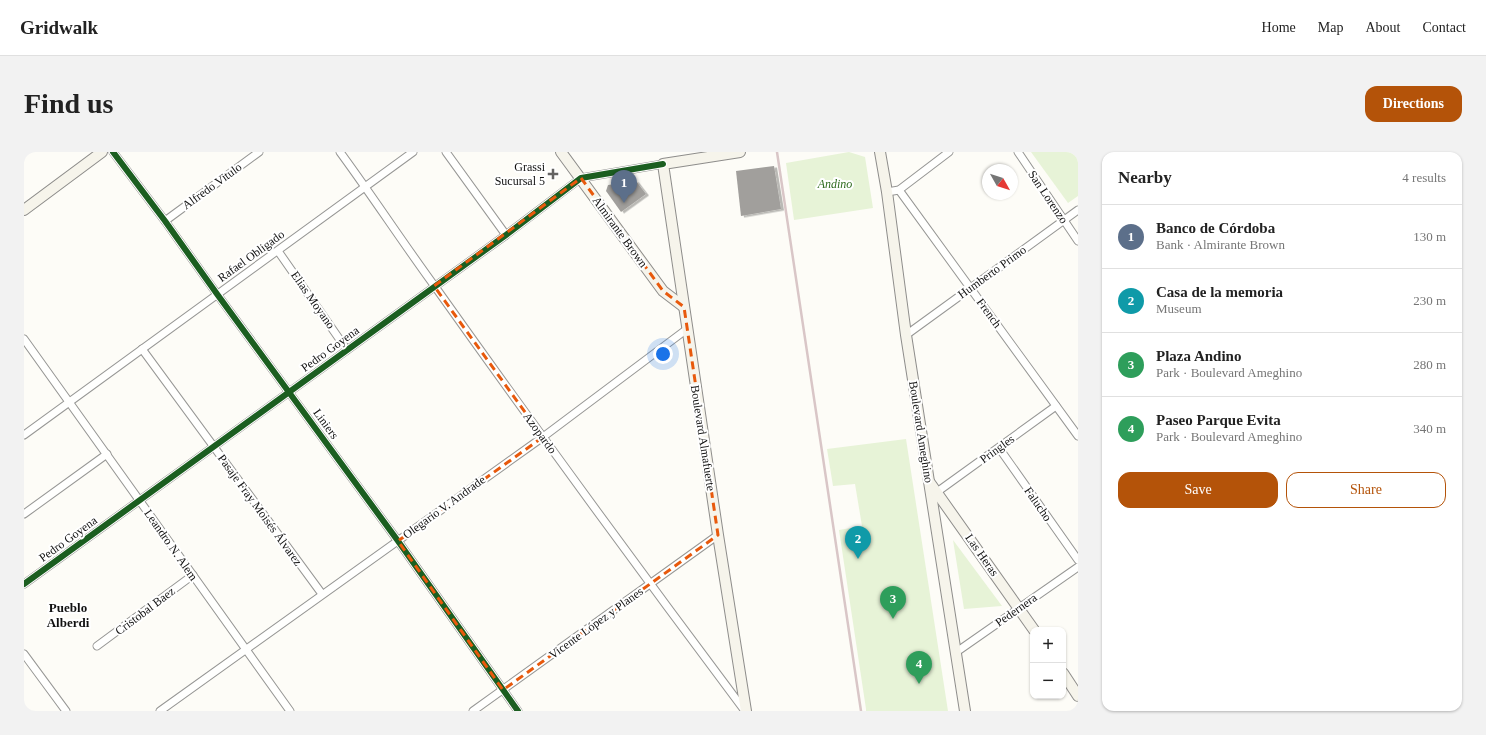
<!DOCTYPE html>
<meta charset="utf-8">
<style>
:root{--surface:#fff;--page:#f2f2f2;--text:#222;--muted:#767676;--line:#e0e0e0;--accent:#b45309}
body{margin:0;font-family:Georgia,serif;background:var(--page);color:var(--text)}
.controls{position:absolute;right:12px;bottom:12px;display:grid;overflow:hidden;border-radius:8px;box-shadow:0 1px 3px #0004}
.controls button{width:36px;height:36px;display:grid;place-items:center;padding:0;border:0;border-bottom:1px solid var(--line);background:var(--surface);color:var(--text);font:20px sans-serif}
.compass{position:absolute;left:958px;top:12px;width:36px;height:36px;border-radius:50%;background:var(--surface);box-shadow:0 1px 3px #0004;rotate:129deg}
.you{position:absolute;left:639px;top:202px;width:14px;height:14px;margin:-10px;border:3px solid #fff;border-radius:50%;background:#1a73e8;box-shadow:0 0 0 6px #1a73e833}
.badge{display:grid;place-items:center;width:26px;height:26px;border-radius:50%;background:var(--accent);color:#fff;font-size:13px;font-weight:700}
.pin{position:absolute;translate:-50% -33px;filter:drop-shadow(0 1px 2px #0008)}
.pin::after{content:'';position:absolute;top:21px;width:14px;height:12px;background:inherit;clip-path:polygon(0 0,100% 0,50% 100%)}
.list{margin:0;padding:0;list-style:none}
h2{display:flex;justify-content:space-between;align-items:center;height:52px;margin:0;padding:0 16px;font-size:17px}
h2 small{font-size:13px;font-weight:400;color:var(--muted)}
.list li{display:grid;grid-template-columns:26px 1fr auto;gap:12px;align-items:center;box-sizing:border-box;height:64px;padding:0 16px;border-top:1px solid var(--line)}
.list b{display:block;font-size:15px;white-space:nowrap}
.list p{margin:0;font-size:13px;white-space:nowrap;color:var(--muted)}
.list em{font-size:13px;font-style:normal;color:var(--muted)}
.actions{display:flex;gap:8px;padding:12px 16px}
.actions a{flex:1;padding:9px 0;border:1px solid var(--accent);border-radius:12px;text-align:center;font-size:14px;color:var(--accent)}
.actions .main{background:var(--accent);color:#fff}
.map{position:relative;flex:none;width:1054px;height:559px;overflow:hidden;border-radius:12px}
header{display:flex;align-items:center;gap:24px;box-sizing:border-box;height:56px;padding:0 20px;background:var(--surface);border-bottom:1px solid var(--line)}
header strong{font-size:19px}
nav{display:flex;gap:22px;margin-inline-start:auto;font-size:14px}
.intro{display:flex;align-items:center;justify-content:space-between;box-sizing:border-box;height:96px;padding:0 24px}
h1{margin:0;font-size:28px}
.button{padding:10px 18px;border-radius:12px;background:var(--accent);color:#fff;font-size:14px;font-weight:700}
main{display:flex;gap:24px;padding:0 24px}
aside{flex:1;background:var(--surface);border-radius:12px;box-shadow:0 1px 3px #0004}
.map>svg:first-child{display:block}
.green{fill:#e7f3d7}
.building{fill:#a19f9c;filter:url(#shadow)}
.lines{fill:none;stroke-linecap:round;stroke-linejoin:round}
.minor-casing{stroke:#979795;stroke-width:9}
.secondary-casing{stroke:#8e8d8b;stroke-width:12}
.minor{stroke:#fffffe;stroke-width:7}
.secondary{stroke:#f6f4eb;stroke-width:10}
.rail{stroke:#d9c6c7;stroke-width:2.5}
.cycleway-casing{stroke:#fff;stroke-width:8}
.cycleway{stroke:#1b5e20;stroke-width:6}
.marked{fill:none;stroke:#e8590c;stroke-width:3;stroke-dasharray:8 5;stroke-linejoin:round}
.poi-dot{fill:#646362;stroke:#fff;stroke-width:1.5}
.labels{text-anchor:middle;dominant-baseline:central;stroke-width:4;stroke-linejoin:round;paint-order:stroke}
.poi-label{font-size:12px;fill:#111;stroke:#fff;text-anchor:end}
.park-label{font-size:12px;font-style:italic;fill:#2f6b1f;stroke:#fff}
.street-label{font-size:12px;fill:#111;stroke:#fff}
.neighbourhood-label{font-size:13px;font-weight:bold;fill:#111;stroke:#fff}
</style>
<header>
<strong>Gridwalk</strong>
<nav><a>Home</a><a>Map</a><a>About</a><a>Contact</a></nav>
</header>
<div class="intro"><h1>Find us</h1><a class="button">Directions</a></div>
<main>
<div class="map">
<svg width="1054" height="559" viewBox="0 0 1054 559">
<defs>
<filter id="shadow"><feDropShadow dx="3" dy="1.5" stdDeviation="0" flood-color="#0004"/></filter>
</defs>
<rect width="100%" height="100%" fill="#fdfcf7"/>
<g class="green">
<path d="M825 0 841 5 849 56 770 68 762 11Z"/>
<path d="M1007 0H1054V44L1044 51Z"/>
<path d="M882 287 924 559H842V557L815 378 838 374 831 332 809 334 803 297Z"/>
<path d="M929 388 978 454 940 457Z"/>
</g>
<g class="building">
<path d="M750 14 757 57 717 64 712 19Z"/>
<path d="M612 29 622 42 597 60 582 39 584 33Z"/>
</g>
<g class="lines">
<g class="minor-casing">
<g id="minor">
<path d="M89 0 141 69 193 142 374 389 494 559"/>
<path d="M316 0C349 45 379 91 412 136 513 278 616 419 721 559"/>
<path d="M422 0 482 83"/>
<path d="M994 0 1054 89"/>
<path d="M875 38 1054 284"/>
<path d="M863 40 875 38 925 0"/>
<path d="M141 69 235 0"/>
<path d="M254 99 323 198"/>
<path d="M882 183 1054 58"/>
<path d="M0 187 266 559"/>
<path d="M118 197 298 442"/>
<path d="M0 283 389 0"/>
<path d="M975 296 1054 408"/>
<path d="M913 340 1032 254"/>
<path d="M0 362 83 302"/>
<path d="M0 432 482 83 557 26 639 12"/>
<path d="M73 494 169 423"/>
<path d="M931 501 1054 415"/>
<path d="M0 502 42 559"/>
<path d="M136 559 519 285 663 177"/>
<path d="M449 559 694 383"/>
</g>
</g>
<g class="secondary-casing">
<g id="secondary">
<path d="M537 0 639 139 660 155"/>
<path d="M716 0 639 12 694 383 722 559"/>
<path d="M856 0 863 40 882 183 941 559"/>
<path d="M0 58 78 0"/>
<path d="M906 331 1010 478"/>
<path d="M1039 521 1054 544"/>
</g>
</g>
<use href="#minor" class="minor"/>
<use href="#secondary" class="secondary"/>
<path class="rail" d="M753 0 837 559"/>
<g class="cycleway-casing">
<g id="cycleway">
<path d="M89 0 141 69 193 142 374 389 494 559"/>
<path d="M0 432 482 83 557 26 639 12"/>
</g>
</g>
<use href="#cycleway" class="cycleway"/>
</g>
<path class="marked" d="M557 26 639 139 660 155 694 383 479 538 374 389 519 285 410 134Z"/>
<path class="poi-dot" d="M527 16h4v4h4v4h-4v4h-4v-4h-4v-4h4z"/>
<g class="labels">
<g class="poi-label">
<text x="521" y="15">Grassi<tspan x="521" dy="14">Sucursal 5</tspan></text>
</g>
<g class="park-label">
<text x="811" y="32">Andino</text>
</g>
<g class="street-label">
<text transform="translate(188 34) rotate(-36)">Alfredo Vitulo</text>
<text transform="translate(1024 45) rotate(56)">San Lorenzo</text>
<text transform="translate(596 80) rotate(54)">Almirante Brown</text>
<text transform="translate(227 104) rotate(-36)">Rafael Obligado</text>
<text transform="translate(968 120) rotate(-36)">Humberto Primo</text>
<text transform="translate(289 148) rotate(55)">Elias Moyano</text>
<text transform="translate(965 161) rotate(54)">French</text>
<text transform="translate(306 197) rotate(-36)">Pedro Goyena</text>
<text transform="translate(302 272) rotate(54)">Liniers</text>
<text transform="translate(897 280) rotate(81)">Boulevard Ameghino</text>
<text transform="translate(516 281) rotate(54)">Azopardo</text>
<text transform="translate(679 286) rotate(81)">Boulevard Almafuerte</text>
<text transform="translate(973 297) rotate(-36)">Pringles</text>
<text transform="translate(1014 352) rotate(55)">Falucho</text>
<text transform="translate(420 355) rotate(-36)">Olegario V. Andrade</text>
<text transform="translate(236 358) rotate(54)">Pasaje Fray Moisés Álvarez</text>
<text transform="translate(44 387) rotate(-36)">Pedro Goyena</text>
<text transform="translate(147 393) rotate(55)">Leandro N. Alem</text>
<text transform="translate(958 403) rotate(55)">Las Heras</text>
<text transform="translate(992 458) rotate(-35)">Pedernera</text>
<text transform="translate(121 459) rotate(-37)">Cristobal Baez</text>
<text transform="translate(572 471) rotate(-36)">Vicente López y Planes</text>
</g>
<g class="neighbourhood-label">
<text x="44" y="455">Pueblo<tspan x="44" dy="15">Alberdi</tspan></text>
</g>
</g>
</svg>
<div class="controls">
<button>+</button>
<button>−</button>
</div>
<svg class="compass" viewBox="-18 -18 36 36"><path d="M0-13l5 13h-10z" fill="#e53935"/><path d="M0 13l5-13h-10z" fill="#767676"/></svg>
<div class="you"></div>
<div class="pin badge" style="left:600px;top:51px;background:#5c6f8a">1</div>
<div class="pin badge" style="left:834px;top:407px;background:#0f9aa8">2</div>
<div class="pin badge" style="left:869px;top:467px;background:#2e9e5b">3</div>
<div class="pin badge" style="left:895px;top:532px;background:#2e9e5b">4</div>
</div>
<aside>
<h2>Nearby<small>4 results</small></h2>
<ul class="list">
<li><span class="badge" style="background:#5c6f8a">1</span><div><b>Banco de Córdoba</b><p>Bank · Almirante Brown</p></div><em>130 m</em></li>
<li><span class="badge" style="background:#0f9aa8">2</span><div><b>Casa de la memoria</b><p>Museum</p></div><em>230 m</em></li>
<li><span class="badge" style="background:#2e9e5b">3</span><div><b>Plaza Andino</b><p>Park · Boulevard Ameghino</p></div><em>280 m</em></li>
<li><span class="badge" style="background:#2e9e5b">4</span><div><b>Paseo Parque Evita</b><p>Park · Boulevard Ameghino</p></div><em>340 m</em></li>
</ul>
<div class="actions"><a class="main">Save</a><a>Share</a></div>
</aside>
</main>
